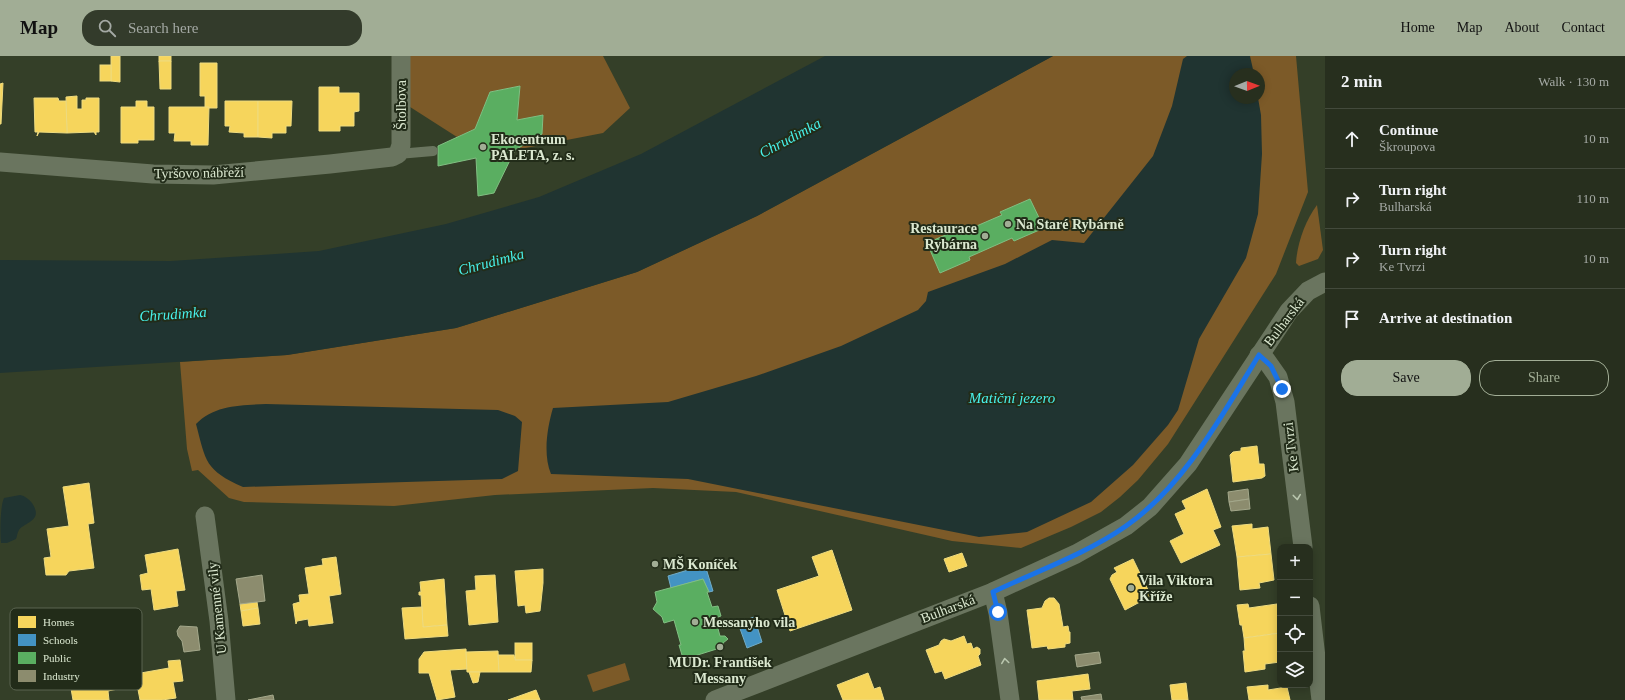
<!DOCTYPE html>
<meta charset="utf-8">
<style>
:root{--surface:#272f1e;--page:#333b2b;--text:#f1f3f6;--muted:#a4a9a4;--line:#434a3c;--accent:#a1ad95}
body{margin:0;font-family:Georgia,serif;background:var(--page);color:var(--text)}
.controls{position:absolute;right:12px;bottom:12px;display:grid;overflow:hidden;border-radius:8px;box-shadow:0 2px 10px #0003}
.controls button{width:36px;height:36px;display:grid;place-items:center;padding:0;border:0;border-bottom:1px solid var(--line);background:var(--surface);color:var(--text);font:20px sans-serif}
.compass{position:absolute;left:1229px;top:12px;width:36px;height:36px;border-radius:50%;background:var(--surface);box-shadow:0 2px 10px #0003;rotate:89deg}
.stop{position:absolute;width:12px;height:12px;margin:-9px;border:3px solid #1a73e8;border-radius:50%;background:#fff}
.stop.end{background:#1a73e8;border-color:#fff;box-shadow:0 1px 4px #0008}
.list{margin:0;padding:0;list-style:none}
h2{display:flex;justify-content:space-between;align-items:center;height:52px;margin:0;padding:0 16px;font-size:17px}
h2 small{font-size:13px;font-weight:400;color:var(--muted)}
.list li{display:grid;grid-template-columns:26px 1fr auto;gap:12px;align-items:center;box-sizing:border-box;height:60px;padding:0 16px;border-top:1px solid var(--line)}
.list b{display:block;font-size:15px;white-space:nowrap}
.list p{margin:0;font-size:13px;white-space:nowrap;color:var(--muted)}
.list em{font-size:13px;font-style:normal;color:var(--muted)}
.actions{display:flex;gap:8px;padding:12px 16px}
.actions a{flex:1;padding:9px 0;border:1px solid var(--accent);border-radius:16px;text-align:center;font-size:14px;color:var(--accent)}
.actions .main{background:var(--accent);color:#111}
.icon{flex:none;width:22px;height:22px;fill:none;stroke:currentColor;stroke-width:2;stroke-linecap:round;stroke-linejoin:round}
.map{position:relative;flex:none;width:1325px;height:644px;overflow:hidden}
header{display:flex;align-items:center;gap:24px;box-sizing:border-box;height:56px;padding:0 20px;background:var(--accent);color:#111}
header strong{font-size:19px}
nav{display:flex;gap:22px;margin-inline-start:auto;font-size:14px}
.search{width:280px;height:36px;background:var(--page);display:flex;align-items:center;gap:10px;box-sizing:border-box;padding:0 14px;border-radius:16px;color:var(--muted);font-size:15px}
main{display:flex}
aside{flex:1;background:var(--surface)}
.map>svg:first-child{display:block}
.green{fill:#7c5a28;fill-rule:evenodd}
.water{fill:#203431}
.homes{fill:#f6d55c;stroke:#eedb7f}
.schools{fill:#4393c3;stroke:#71acc7}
.public{fill:#5aae61;stroke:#81bf82}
.industry{fill:#8c8c6e;stroke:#a4a88b}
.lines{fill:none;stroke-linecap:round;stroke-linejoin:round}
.service{stroke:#6a755f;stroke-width:10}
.minor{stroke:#6a755f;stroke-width:19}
.oneway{stroke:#b9c6ae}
.route{stroke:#1a73e8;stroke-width:5}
.poi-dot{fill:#a1ad95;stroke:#222c19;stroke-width:1.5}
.labels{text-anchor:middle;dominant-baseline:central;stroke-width:4;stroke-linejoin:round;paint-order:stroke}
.street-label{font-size:14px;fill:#dbe8d0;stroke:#222c19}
.poi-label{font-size:14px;font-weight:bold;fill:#dbe8d0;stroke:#222c19;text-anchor:start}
.water-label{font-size:15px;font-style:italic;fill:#48f1ea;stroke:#222c19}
.key{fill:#222c19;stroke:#5a6450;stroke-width:1}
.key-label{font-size:11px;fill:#dbe8d0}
</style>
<header>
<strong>Map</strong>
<div class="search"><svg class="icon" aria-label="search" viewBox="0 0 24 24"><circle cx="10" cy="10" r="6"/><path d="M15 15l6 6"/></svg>Search here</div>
<nav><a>Home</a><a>Map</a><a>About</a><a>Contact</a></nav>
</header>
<main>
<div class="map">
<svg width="1325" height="644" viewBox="0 0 1325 644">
<rect width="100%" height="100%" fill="#343f28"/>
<g class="green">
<path d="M407 0H603L630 52 603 77 515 94 542 78 543 59 517 64 520 30 490 36 475 73 457 81 407 49Z"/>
<path d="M1053 0H1296L1308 136 1276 218 1168 388 1138 424 1120 441 1101 456 1071 471 1021 492 952 485 736 436 653 432 495 439 394 450 244 446 229 442 198 414 192 415 187 393 180 306 287 299 456 272 637 216 757 160ZM1235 18H1259V42H1235Z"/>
<path d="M1317 149 1323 194 1318 203 1299 210 1296 207C1297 188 1305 165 1317 149Z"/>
<path d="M625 607 630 624 593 636 587 619Z"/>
</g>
<g class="water">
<path d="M825 0H1053L757 160 637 216 456 272 287 299 0 317V204L171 205 319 195 446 168 539 141 641 98Z"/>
<path d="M1187 0H1250L1254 18H1235V42H1258L1261 59 1262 98 1258 158 1246 202 1199 283 1178 354 1168 369 1133 409 1091 446 1027 476 979 481 688 423 551 418C543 399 547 372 553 352L668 346 756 320 841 290 918 254 926 245 928 236 1005 208 1052 184 1084 187 1153 100 1172 50 1183 3Z"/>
<path d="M266 348 498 354 515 360 522 366 518 415 502 423 243 431C205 414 206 406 196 368 214 349 241 349 266 348Z"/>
<path d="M20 439C25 440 29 443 32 447 44 465 25 466 19 474 17 477 17 481 16 483L7 487H1C0 479 0 450 4 442Z"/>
</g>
<g class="homes">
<path d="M111 0H120V26L111 25Z"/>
<rect x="159" y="0" width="12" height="5"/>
<path d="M159 5H171V33H160Z"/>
<path d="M200 7H217V52H205V40H200Z"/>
<rect x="100" y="9" width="11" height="16"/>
<path d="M3 27 1 68H0V28Z"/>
<path d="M319 31H339V37H359V55L354 56V70H340V75H319Z"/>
<path d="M77 40V53H82V44H86V42H99V76H96V79L94 76 67 77 66 41Z"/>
<path d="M34 42H58L59 45H66L67 77 39 76 37 80 38 76H35Z"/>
<path d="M136 45H147V51H154V84H138V87H121V51H136Z"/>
<path d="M225 45H258V81H244V77L229 76 230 70H225Z"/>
<path d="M258 45H292L291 70H286V77H272V82L258 81Z"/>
<path d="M169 51H209L208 89H191V85H174L175 77H169Z"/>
<path d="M1257 390 1259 408H1264L1265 420 1262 422 1233 426 1230 399 1233 396 1241 395V392Z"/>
<path d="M89 427 94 467 88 468 94 512 69 515 66 519H46L44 502 51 501 47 473 69 470 63 431Z"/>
<path d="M1207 433 1221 471 1213 474 1220 489 1181 507 1170 485 1184 478 1175 458 1186 453 1182 445Z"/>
<path d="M1252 468V473L1268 471 1271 498 1237 501 1232 470Z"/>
<path d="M178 493 185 534 176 535 178 550 154 554 151 533 142 534 140 519 148 517 145 499Z"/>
<path d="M832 494 852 554 790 575 777 534 819 520 812 501Z"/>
<path d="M962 497 967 510 949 516 944 503Z"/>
<path d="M1271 498 1274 524 1259 527 1260 532 1240 534 1237 501Z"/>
<path d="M336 501 341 538 329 540 333 567 309 570 308 563 297 565 296 568 293 548 300 546 299 539 309 538 305 512 323 509 322 503Z"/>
<path d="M1133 503 1151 540 1125 554 1110 523 1112 519 1117 516 1114 512Z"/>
<path d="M543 513V527L540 555 526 557 525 549 518 550 515 515Z"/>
<path d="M495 519 498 566 469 569 466 535 476 534 475 520Z"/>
<path d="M444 523 447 569 423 571 421 539H419V536H421L420 526Z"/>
<path d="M1049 542H1054L1059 548 1063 571 1068 570 1069 576H1070V587L1065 588V591L1048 593 1047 590 1032 592 1027 554 1042 552 1045 545Z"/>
<path d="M257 546 258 552 241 555 240 548Z"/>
<path d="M1248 548 1249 552 1277 548 1280 577 1244 582 1242 569H1240L1237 549Z"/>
<path d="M422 551 423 571 447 569 448 580 405 583 402 552Z"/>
<path d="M258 552 260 568 243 570 241 555Z"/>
<path d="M1280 577V606L1265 608V613L1245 616 1243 595H1245L1244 582Z"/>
<path d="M964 580 967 588 971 587 973 593 977 591 980 593V598L978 600 981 609 945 623 942 615 935 617 926 594 939 589 941 585 944 583 951 585Z"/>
<rect x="515" y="587" width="17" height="17"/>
<path d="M466 593 467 613 450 614 455 641 437 644 429 617H419V603L424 596Z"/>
<path d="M498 595 499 616H467L466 596Z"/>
<path d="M498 599H514L515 604H532L531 616H499Z"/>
<path d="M180 604 183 625 173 626 176 642 162 644H140L135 618 169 612 168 605Z"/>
<path d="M114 607 118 633 108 635 109 644H73L69 621 104 616V609Z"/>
<path d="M469 616H480L478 626 473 627Z"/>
<path d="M868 617 874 633 880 631 884 644H843L837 629Z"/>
<path d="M1088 618 1090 633 1072 635 1073 644H1039L1037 625Z"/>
<path d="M1186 627 1188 644H1172L1170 629Z"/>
<path d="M1268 629V634L1287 631 1290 644H1249L1247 631Z"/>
<path d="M536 634 540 644H508Z"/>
</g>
<g class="schools">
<path d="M705 509 713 535 709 536 703 523 671 532 668 520Z"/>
<path d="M754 561 762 586 747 592 738 567Z"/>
</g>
<g class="public">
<path d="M520 30 517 64 543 59 542 78 515 94 494 137 478 140 476 102 438 110V90L475 73 490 36Z"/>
<path d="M1030 143 1044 172 1014 185 1012 182 969 201 970 204 940 217 927 187 957 174 958 178 1002 159 1000 156Z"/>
<path d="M703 523 709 536H707L712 551 718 550 721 560 715 562 720 580H725L728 583 723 587V591L688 602 685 608H681L678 604 682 599 679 589H681L674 564 664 567 662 561 653 553 657 546 655 536Z"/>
</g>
<g class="industry">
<path d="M1248 433 1249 443 1229 446 1228 436Z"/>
<path d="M1249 443 1250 453 1231 455 1229 446Z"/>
<path d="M262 519 265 545 240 548 236 523Z"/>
<path d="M180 570 197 571 200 594 184 596 182 585 178 580 177 575Z"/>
<path d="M1099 596 1101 607 1077 611 1075 599Z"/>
<path d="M1101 638 1102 644H1082L1081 641Z"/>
<path d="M273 639 274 644H248Z"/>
</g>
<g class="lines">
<path class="service" d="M398 98 433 95"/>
<g class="minor">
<path d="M0 106 153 118 213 119 330 108 392 101 398 98 401 89V0"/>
<path d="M1259 299 1266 304 1278 321 1285 346 1303 491"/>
<path d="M205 460 219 565 226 644"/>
<path d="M993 536 998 557 1010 644"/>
<path d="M1310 550 1321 644"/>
<path d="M715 644 993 536 1076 498 1126 470 1150 451 1188 408 1289 255 1308 235 1325 226"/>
</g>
</g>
<defs><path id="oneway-chevron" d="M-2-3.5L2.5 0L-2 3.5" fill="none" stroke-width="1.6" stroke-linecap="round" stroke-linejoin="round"/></defs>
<g class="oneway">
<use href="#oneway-chevron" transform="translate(1297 441) rotate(83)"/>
<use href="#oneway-chevron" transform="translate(1005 605) rotate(-98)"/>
</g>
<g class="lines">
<path class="route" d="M998 556 993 536C1037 515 1086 498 1126 470 1185 429 1222 359 1259 299L1271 310 1282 333"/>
</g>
<g class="poi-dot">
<circle cx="483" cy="91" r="4"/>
<circle cx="1008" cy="168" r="4"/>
<circle cx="985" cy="180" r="4"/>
<circle cx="655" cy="508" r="4"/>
<circle cx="1131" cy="532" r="4"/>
<circle cx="695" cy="566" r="4"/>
<circle cx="720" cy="591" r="4"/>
</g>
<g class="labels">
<g class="street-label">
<text transform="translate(401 49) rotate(-90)">Štolbova</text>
<text transform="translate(199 117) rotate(-1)">Tyršovo nábřeží</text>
<text transform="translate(1284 266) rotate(-53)">Bulharská</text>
<text transform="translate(1291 391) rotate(-97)">Ke Tvrzi</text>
<text transform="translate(217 552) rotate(-96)">U Kamenné vily</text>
<text transform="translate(948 553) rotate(-21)">Bulharská</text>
</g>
<g class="poi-label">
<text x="491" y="83">Ekocentrum<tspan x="491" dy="16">PALETA, z. s.</tspan></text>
<text x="1016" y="168">Na Staré Rybárně</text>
<text x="977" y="172" text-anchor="end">Restaurace<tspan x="977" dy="16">Rybárna</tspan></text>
<text x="663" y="508">MŠ Koníček</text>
<text x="1139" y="524">Vila Viktora<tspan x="1139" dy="16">Kříže</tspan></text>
<text x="703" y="566">Messanyho vila</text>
<text x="720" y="606" text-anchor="middle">MUDr. František<tspan x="720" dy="16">Messany</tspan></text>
</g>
<g class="water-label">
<text transform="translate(790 82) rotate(-28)">Chrudimka</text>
<text transform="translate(491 206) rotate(-15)">Chrudimka</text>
<text transform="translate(173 258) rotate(-4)">Chrudimka</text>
<text x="1012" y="342">Matiční jezero</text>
</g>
</g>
<rect x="10" y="552" width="132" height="82" rx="6" class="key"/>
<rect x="18" y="560" width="18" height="12" fill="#f6d55c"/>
<rect x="18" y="578" width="18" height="12" fill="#4393c3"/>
<rect x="18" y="596" width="18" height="12" fill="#5aae61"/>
<rect x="18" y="614" width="18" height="12" fill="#8c8c6e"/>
<g class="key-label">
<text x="43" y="570">Homes</text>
<text x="43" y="588">Schools</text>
<text x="43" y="606">Public</text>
<text x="43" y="624">Industry</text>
</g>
</svg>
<div class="controls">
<button>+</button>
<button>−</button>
<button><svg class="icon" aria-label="locate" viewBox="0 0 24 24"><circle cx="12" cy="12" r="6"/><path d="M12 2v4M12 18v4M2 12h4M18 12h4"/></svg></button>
<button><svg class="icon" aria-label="layers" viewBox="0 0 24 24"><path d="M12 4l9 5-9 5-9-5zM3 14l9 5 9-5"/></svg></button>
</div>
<svg class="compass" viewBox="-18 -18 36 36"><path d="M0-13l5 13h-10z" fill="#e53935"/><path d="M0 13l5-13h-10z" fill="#a4a9a4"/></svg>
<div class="stop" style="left:998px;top:556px"></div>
<div class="stop end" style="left:1282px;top:333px"></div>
</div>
<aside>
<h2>2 min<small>Walk · 130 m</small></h2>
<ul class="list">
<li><svg class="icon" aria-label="ahead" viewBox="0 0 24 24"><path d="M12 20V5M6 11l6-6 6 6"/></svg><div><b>Continue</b><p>Škroupova</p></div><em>10 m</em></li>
<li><svg class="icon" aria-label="right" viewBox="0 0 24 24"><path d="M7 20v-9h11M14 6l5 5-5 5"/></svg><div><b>Turn right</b><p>Bulharská</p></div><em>110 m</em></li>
<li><svg class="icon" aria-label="right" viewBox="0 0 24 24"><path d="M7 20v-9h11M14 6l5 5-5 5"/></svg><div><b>Turn right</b><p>Ke Tvrzi</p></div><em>10 m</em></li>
<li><svg class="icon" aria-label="arrive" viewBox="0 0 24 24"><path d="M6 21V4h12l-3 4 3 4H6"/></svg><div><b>Arrive at destination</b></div></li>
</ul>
<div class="actions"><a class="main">Save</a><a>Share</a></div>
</aside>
</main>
